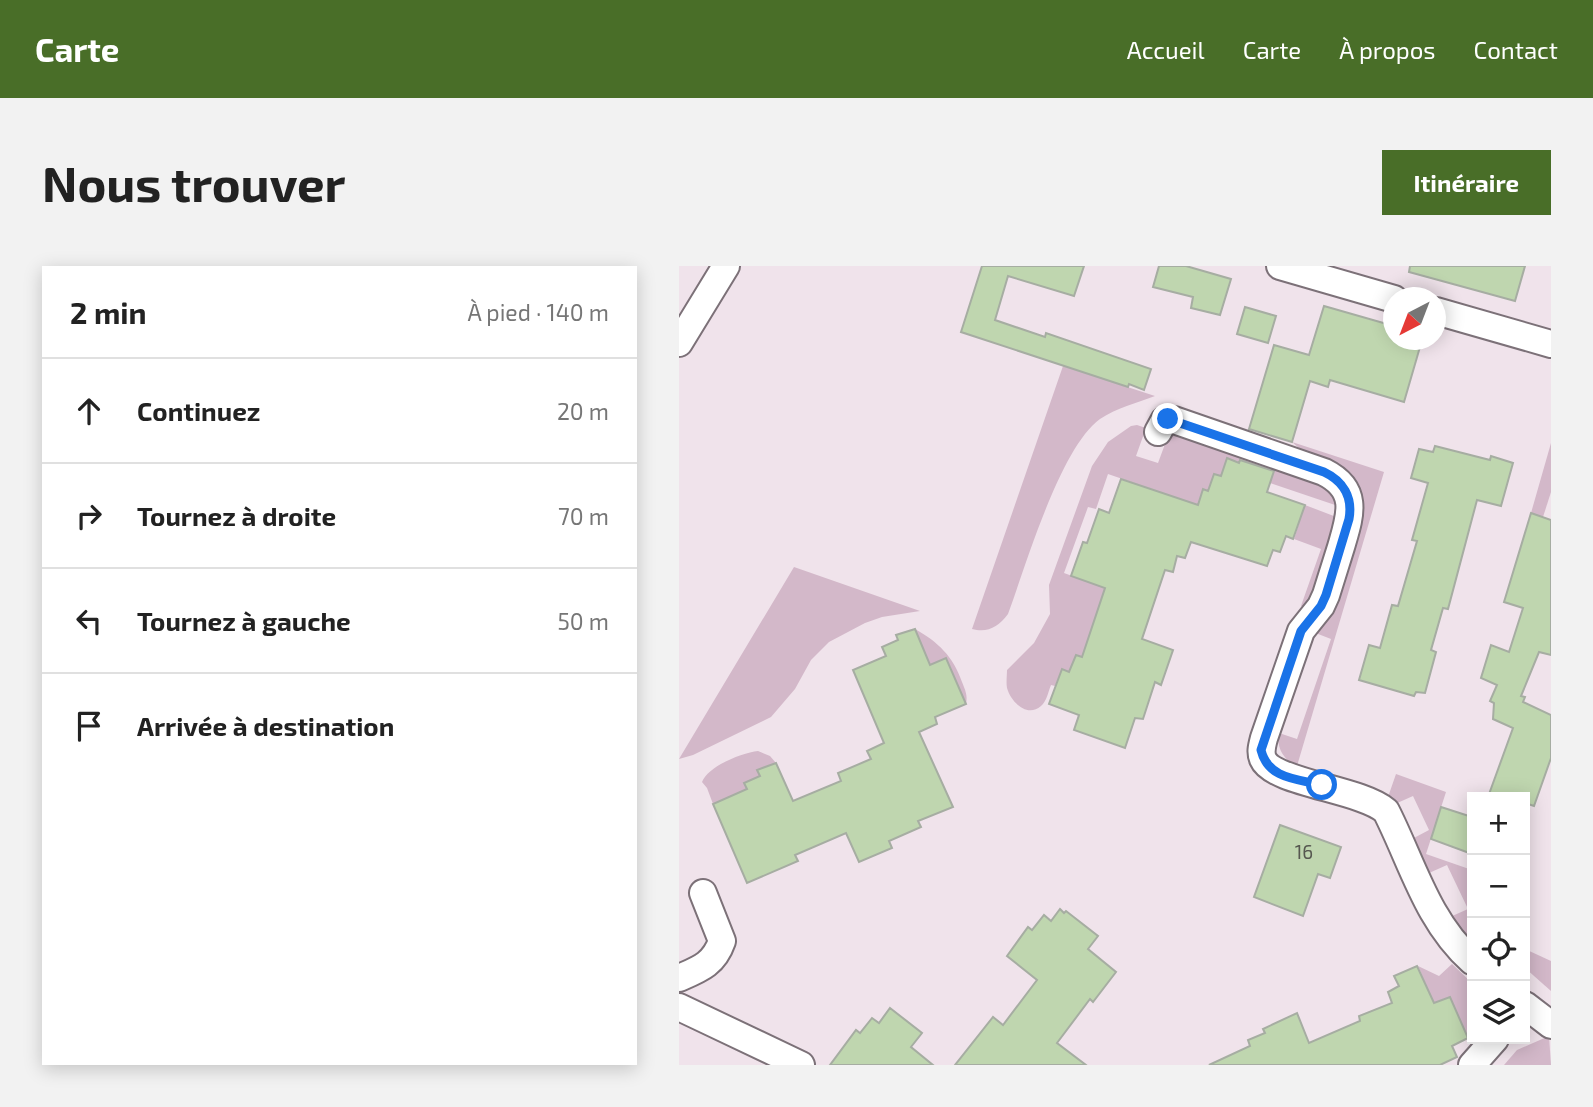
<!DOCTYPE html>
<html lang="fr">
<meta charset="utf-8">
<style>
:root{--surface:#fff;--page:#f2f2f2;--text:#222;--muted:#767676;--line:#e0e0e0;--accent:#496e28}
body{margin:0;font-family:"Exo 2",sans-serif;background:var(--page);color:var(--text)}
.controls{position:absolute;right:21px;bottom:21px;display:grid;overflow:hidden;border-radius:0px;box-shadow:0 4px 18px #0003}
.controls button{width:63px;height:63px;display:grid;place-items:center;padding:0;border:0;border-bottom:2px solid var(--line);background:var(--surface);color:var(--text);font:35px sans-serif}
.compass{position:absolute;left:704px;top:21px;width:63px;height:63px;border-radius:50%;background:var(--surface);box-shadow:0 4px 18px #0003;rotate:222deg}
.stop{position:absolute;width:21px;height:21px;margin:-16px;border:5px solid #1a73e8;border-radius:50%;background:#fff}
.stop.end{background:#1a73e8;border-color:#fff;box-shadow:0 2px 7px #0008}
.list{margin:0;padding:0;list-style:none}
h2{display:flex;justify-content:space-between;align-items:center;height:91px;margin:0;padding:0 28px;font-size:30px}
h2 small{font-size:23px;font-weight:400;color:var(--muted)}
.list li{display:grid;grid-template-columns:46px 1fr auto;gap:21px;align-items:center;box-sizing:border-box;height:105px;padding:0 28px;border-top:2px solid var(--line)}
.list b{display:block;font-size:26px;white-space:nowrap}
.list em{font-size:23px;font-style:normal;color:var(--muted)}
.icon{flex:none;width:38px;height:38px;fill:none;stroke:currentColor;stroke-width:2;stroke-linecap:round;stroke-linejoin:round}
.map{position:relative;flex:none;width:872px;height:799px;overflow:hidden;border-radius:0px}
header{display:flex;align-items:center;gap:42px;box-sizing:border-box;height:98px;padding:0 35px;background:var(--accent);color:#fff}
header strong{font-size:33px}
nav{display:flex;gap:38px;margin-inline-start:auto;font-size:24px}
.intro{display:flex;align-items:center;justify-content:space-between;box-sizing:border-box;height:168px;padding:0 42px}
h1{margin:0;font-size:49px}
.button{padding:18px 32px;border-radius:0px;background:var(--accent);color:#fff;font-size:24px;font-weight:700}
main{display:flex;gap:42px;padding:0 42px}
aside{flex:1;background:var(--surface);border-radius:0px;box-shadow:0 4px 18px #0003}
.map>svg:first-child{display:block}
.green{fill:#d3b8c9}
.building{fill:#bfd6af;stroke:#a6ada2;stroke-width:2}
.lines{fill:none;stroke-linecap:round;stroke-linejoin:round}
.minor-casing{stroke:#7c7178;stroke-width:30}
.minor{stroke:#fff;stroke-width:26}
.route{stroke:#1a73e8;stroke-width:9}
.labels{text-anchor:middle;dominant-baseline:central;stroke-width:5;stroke-linejoin:round;paint-order:stroke}
.number-label{font-size:19px;fill:#565850}
</style>
<header>
<strong>Carte</strong>
<nav><a>Accueil</a><a>Carte</a><a>À propos</a><a>Contact</a></nav>
</header>
<div class="intro"><h1>Nous trouver</h1><a class="button">Itinéraire</a></div>
<main>
<aside>
<h2>2 min<small>À pied · 140 m</small></h2>
<ul class="list">
<li><svg class="icon" aria-label="ahead" viewBox="0 0 24 24"><path d="M12 20V5M6 11l6-6 6 6"/></svg><div><b>Continuez</b></div><em>20 m</em></li>
<li><svg class="icon" aria-label="right" viewBox="0 0 24 24"><path d="M7 20v-9h11M14 6l5 5-5 5"/></svg><div><b>Tournez à droite</b></div><em>70 m</em></li>
<li><svg class="icon" aria-label="left" viewBox="0 0 24 24"><path d="M17 20v-9H6M10 6l-5 5 5 5"/></svg><div><b>Tournez à gauche</b></div><em>50 m</em></li>
<li><svg class="icon" aria-label="arrive" viewBox="0 0 24 24"><path d="M6 21V4h12l-3 4 3 4H6"/></svg><div><b>Arrivée à destination</b></div></li>
</ul>
</aside>
<div class="map">
<svg width="872" height="799" viewBox="0 0 872 799">
<rect width="100%" height="100%" fill="#f0e3eb"/>
<g class="green">
<path d="M384 100 476 130C458 137 437 142 421 153 381 182 347 299 329 348 319 361 309 367 293 363Z"/>
<path d="M458 159 467 162 457 190 479 197 489 170 494 166 647 218 662 241 591 217 593 208 548 193 542 210 535 208 529 225 524 223 519 239 429 208 417 243 409 241 385 307 426 322 409 373 408 392 397 389 390 406 383 403 376 420 372 419C369 426 368 435 362 440 348 452 332 436 328 422 327 417 328 409 328 404L355 377 371 348 370 319 413 200 429 176 452 160Z"/>
<path d="M613 176 705 206 618 500C604 494 597 481 600 467L618 473 652 373 634 366 682 252 628 189Z"/>
<path d="M872 177V226L864 251 852 247Z"/>
<path d="M626 239 660 252 638 330 626 341 622 340 642 283 615 273Z"/>
<path d="M115 301 241 345 203 351 186 357 150 376 132 394 116 423 92 451 14 489 0 493Z"/>
<path d="M236 363C259 376 274 390 283 416 286 424 289 429 287 438L268 393 251 399Z"/>
<path d="M79 485 91 490 97 497 79 504 81 510 65 517 68 523 34 538 28 522 23 516C29 500 63 487 79 485Z"/>
<path d="M717 508 767 526 747 588 793 604V654L791 658 793 659V683L771 651 789 643 768 599 750 607 733 573 750 564 734 530 716 538 709 531Z"/>
<path d="M846 683 872 695V725L846 702Z"/>
<path d="M773 698 793 717V773L797 774 789 772 771 731 755 737 739 700 760 710Z"/>
<path d="M870 770 872 799H825L838 784Z"/>
</g>
<g class="building">
<path d="M303 0H405L395 30 329 10 316 54 366 71 367 67 472 103 465 124 450 118 449 121 282 66Z"/>
<path d="M480 0H507L552 13 541 49 512 42 514 31 474 21Z"/>
<path d="M731 0H846L836 35 730 6Z"/>
<path d="M645 40 715 60V74H743L725 136 651 114 649 121 631 115 613 176 570 163 595 79 630 89Z"/>
<path d="M566 41 597 50 589 77 558 68Z"/>
<path d="M756 180 811 194 812 190 834 197 822 240 798 234 769 343 764 342 752 384 757 386 746 427 737 426 735 430 680 414 690 379 701 382 713 339 719 340 738 275 733 274 749 217 732 212 740 183 754 186Z"/>
<path d="M548 192 560 197 561 194 595 205 588 226 626 239 614 273 607 270 601 286 594 284 588 300 512 276 506 292 498 290 494 306 486 304 463 373 494 384 482 419 476 416 464 453 456 452 446 482 395 464 400 449 370 438 383 403 390 406 397 389 403 391 426 322 392 310 404 276 408 277 420 243 430 247 442 213 519 239 524 223 529 225 535 208 542 210Z"/>
<path d="M852 247 872 254V389L860 386 842 430 846 431 844 436 872 449V492L855 540 846 537V531H809L834 462 814 453 815 437 811 435 818 419 802 412 812 379 830 386 844 342 825 336Z"/>
<path d="M236 363 251 399 267 392 287 438 256 451 258 458 240 466 274 541 239 555 242 561 210 575 213 582 180 596 167 567 116 589 119 595 68 617 34 538 68 523 65 517 81 510 78 504 97 497 114 535 162 515 159 507 192 493 188 485 205 477 174 404 207 390 203 381 219 374 217 369Z"/>
<path d="M762 541 793 551V588L752 573Z"/>
<path d="M601 559 662 581 651 612 639 608 624 650 575 631Z"/>
<path d="M381 643 385 647 387 645 419 670 409 683 437 706 414 736 411 733 378 777 407 799H276L314 751 324 759 358 714 328 690 349 661 353 664 365 649 372 655Z"/>
<path d="M738 700 755 737 771 731 789 772 773 780 778 791 761 799H530L571 780 569 774 586 767 584 763 618 747 630 777 681 755 680 750 713 737 709 726 720 720 715 710Z"/>
<path d="M211 742 243 767 232 781 254 799H151L177 764 181 767 193 752 200 757Z"/>
</g>
<g class="lines">
<g class="minor-casing">
<g id="minor">
<path d="M601 0 715 33"/>
<path d="M757 45 872 78"/>
<path d="M0 77 47 0"/>
<path d="M479 166 485 155 495 154 645 206C681 224 671 250 662 281 657 297 652 313 647 329L642 340 622 365 585 472C583 480 581 486 584 493 594 517 682 523 707 545 733 596 748 655 793 695"/>
<path d="M0 712C21 703 35 698 43 675L24 627"/>
<path d="M846 739 872 759"/>
<path d="M0 741 122 799"/>
<path d="M793 799 816 773"/>
</g>
</g>
<use href="#minor" class="minor"/>
</g>
<g class="lines">
<path class="route" d="M489 153 645 206C664 215 674 231 670 253L647 329 642 340 622 365 582 484C589 513 618 513 643 519"/>
</g>
<g class="labels">
<g class="number-label">
<text x="625" y="585">16</text>
</g>
</g>
</svg>
<div class="controls">
<button>+</button>
<button>−</button>
<button><svg class="icon" aria-label="locate" viewBox="0 0 24 24"><circle cx="12" cy="12" r="6"/><path d="M12 2v4M12 18v4M2 12h4M18 12h4"/></svg></button>
<button><svg class="icon" aria-label="layers" viewBox="0 0 24 24"><path d="M12 4l9 5-9 5-9-5zM3 14l9 5 9-5"/></svg></button>
</div>
<svg class="compass" viewBox="-18 -18 36 36"><path d="M0-13l5 13h-10z" fill="#e53935"/><path d="M0 13l5-13h-10z" fill="#767676"/></svg>
<div class="stop" style="left:643px;top:519px"></div>
<div class="stop end" style="left:489px;top:153px"></div>
</div>
</main>
